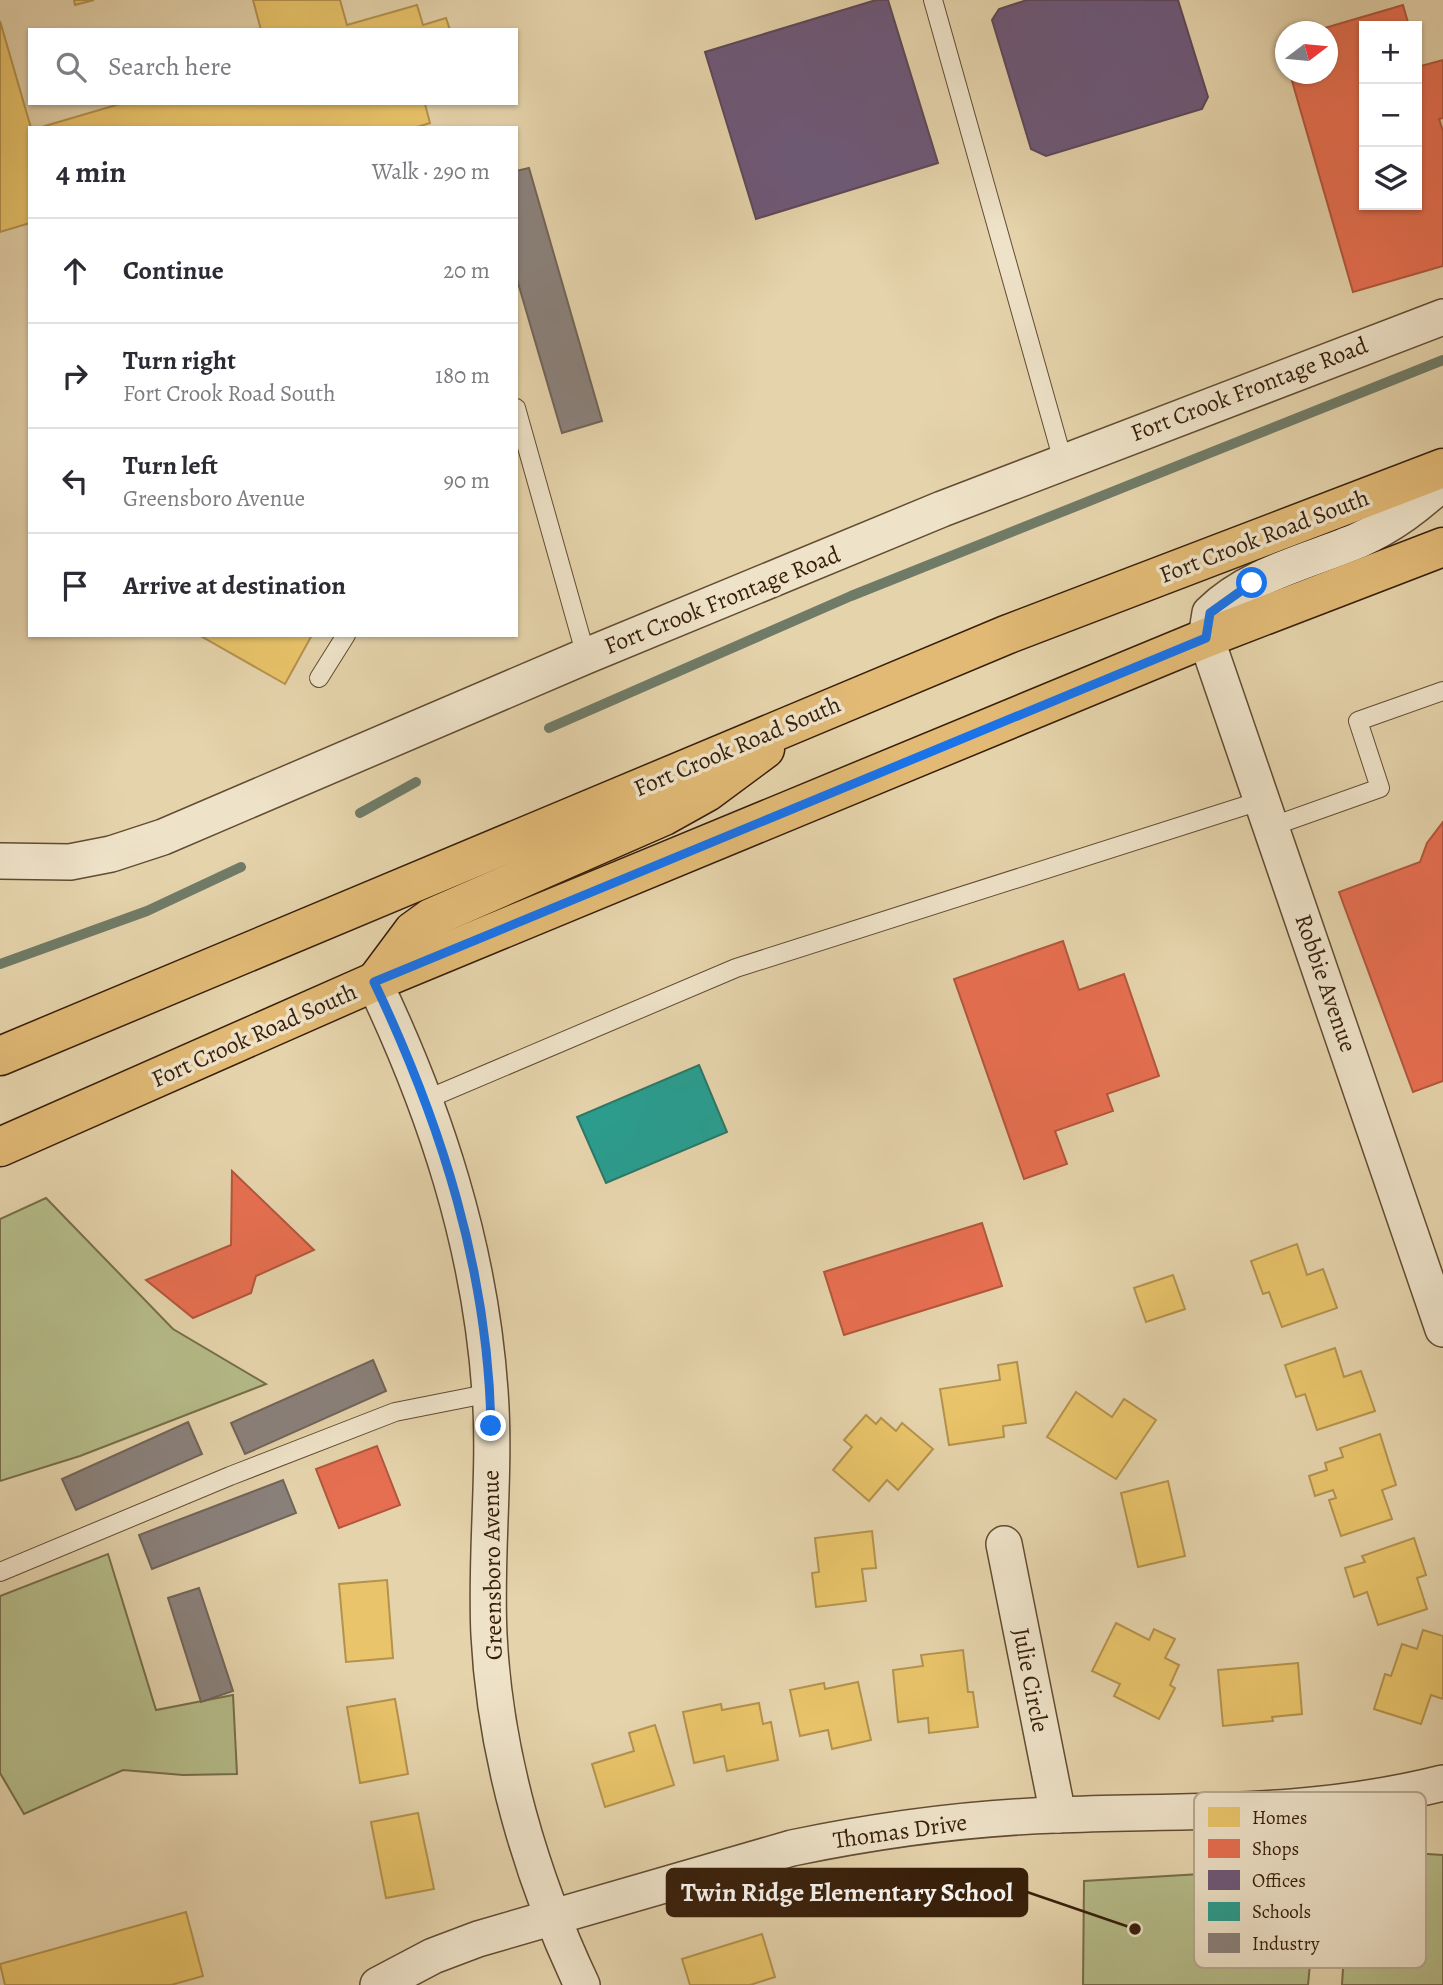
<!DOCTYPE html>
<meta charset="utf-8">
<style>
:root{--surface:#fff;--page:#f2f2f3;--text:#2b2b33;--muted:#7c7c81;--line:#e1e1e2}
body{margin:0;font-family:Alegreya,serif;background:var(--page);color:var(--text)}
.controls{position:absolute;right:21px;top:21px;display:grid;overflow:hidden;border-radius:0px;box-shadow:0 2px 5px #0004}
.controls button{width:63px;height:63px;display:grid;place-items:center;padding:0;border:0;border-bottom:2px solid var(--line);background:var(--surface);color:var(--text);font:35px sans-serif}
.compass{position:absolute;left:1275px;top:21px;width:63px;height:63px;border-radius:50%;background:var(--surface);box-shadow:0 2px 5px #0004;rotate:74deg}
.stop{position:absolute;width:21px;height:21px;margin:-16px;border:5px solid #1a73e8;border-radius:50%;background:#fff}
.stop.end{background:#1a73e8;border-color:#fff;box-shadow:0 2px 7px #0008}
.list{margin:0;padding:0;list-style:none}
h2{display:flex;justify-content:space-between;align-items:center;height:91px;margin:0;padding:0 28px;font-size:30px}
h2 small{font-size:23px;font-weight:400;color:var(--muted)}
.list li{display:grid;grid-template-columns:46px 1fr auto;gap:21px;align-items:center;box-sizing:border-box;height:105px;padding:0 28px;border-top:2px solid var(--line)}
.list b{display:block;font-size:26px;white-space:nowrap}
.list p{margin:0;font-size:23px;white-space:nowrap;color:var(--muted)}
.list em{font-size:23px;font-style:normal;color:var(--muted)}
.icon{flex:none;width:38px;height:38px;fill:none;stroke:currentColor;stroke-width:2;stroke-linecap:round;stroke-linejoin:round}
.map{position:relative;flex:none;width:1443px;height:1985px;overflow:hidden}
.search{position:absolute;background:var(--surface);box-shadow:0 2px 5px #0004;left:28px;top:28px;width:490px;height:77px;display:flex;align-items:center;gap:18px;box-sizing:border-box;padding:0 24px;border-radius:0px;color:var(--muted);font-size:26px}
.panel{position:absolute;background:var(--surface);box-shadow:0 2px 5px #0004;left:28px;top:126px;width:490px;height:511px;border-radius:0px}
.map>svg:first-child{display:block}
.green{fill:#b5bc89;stroke:#766e4a;stroke-width:2}
.homes{fill:#e9c46a;stroke:#b4924d;stroke-width:2}
.shops{fill:#e76f51;stroke:#b2573c;stroke-width:2}
.offices{fill:#6d597a;stroke:#5d4858;stroke-width:2}
.schools{fill:#2a9d8f;stroke:#2e7767;stroke-width:2}
.industry{fill:#8a817c;stroke:#71645a;stroke-width:2}
.lines{fill:none;stroke-linecap:round;stroke-linejoin:round}
.stream{stroke:#707b67;stroke-width:10}
.service-casing{stroke:#624c32;stroke-width:20}
.minor-casing{stroke:#624c32;stroke-width:38}
.primary-casing{stroke:#371f0a;stroke-width:41}
.service{stroke:#eee2c8;stroke-width:18}
.minor{stroke:#eee2c8;stroke-width:35}
.primary{stroke:#e2ba76;stroke-width:38}
.route{stroke:#1a73e8;stroke-width:9}
.labels{text-anchor:middle;dominant-baseline:central;stroke-width:7;stroke-linejoin:round;paint-order:stroke}
.street-label{font-size:24px;fill:#371f0a;stroke:#eee2c8}
.key{fill:#eee2c8;stroke:#b7a88f;stroke-width:2}
.key-label{font-size:19px;fill:#371f0a}
.leader{fill:none;stroke:#371f0a;stroke-width:2.5}
.callout-dot{fill:#371f0a;stroke:#eee2c8;stroke-width:2.5}
.callout{fill:#371f0a;stroke:#371f0a;stroke-width:2.5}
.callout-label{font-size:26px;text-anchor:middle;font-weight:bold;fill:#fff}
</style>
<div class="map">
<svg width="1443" height="1985" viewBox="0 0 1443 1985">
<rect width="100%" height="100%" fill="#e5d3ab"/>
<filter id="stains"><feTurbulence type="fractalNoise" baseFrequency=".00286" numOctaves="4"/><feColorMatrix values="0 0 0 0 .2 0 0 0 0 .09 0 0 0 0 .02 0 0 0 .5 -.17"/></filter>
<radialGradient id="worn" r=".72"><stop offset=".6" stop-color="#630" stop-opacity="0"/><stop offset="1" stop-color="#630" stop-opacity=".3"/></radialGradient>
<g class="green">
<path d="M46 1198 173 1329 266 1384 80 1456 0 1481V1219Z"/>
<path d="M108 1554 156 1710 233 1695 237 1774 183 1775 123 1770 24 1814 0 1773V1596Z"/>
<path d="M1350 1849 1443 1855V1985H1342Z"/>
<path d="M1319 1867 1308 1985H1083L1084 1881Z"/>
</g>
<g class="homes">
<path d="M74 0H94L75 5Z"/>
<path d="M253 0H340L347 25 417 5 423 25 446 18 450 30H261Z"/>
<path d="M0 21 31 128 30 223 0 232Z"/>
<path d="M123 103H428L425 104 430 123 414 128H38Z"/>
<path d="M199 635H312L285 684Z"/>
<path d="M1297 1244 1307 1275 1323 1269 1337 1308 1282 1327 1269 1292 1263 1294 1251 1261Z"/>
<path d="M1173 1275 1185 1309 1146 1322 1134 1288Z"/>
<path d="M1335 1348 1344 1377 1361 1371 1375 1411 1317 1430 1305 1394 1296 1397 1285 1365Z"/>
<path d="M1017 1362 1026 1423 1003 1426 1004 1437 949 1445 940 1389 1000 1380 998 1365Z"/>
<path d="M1076 1392 1112 1417 1124 1399 1156 1420 1116 1479 1047 1437Z"/>
<path d="M866 1415 876 1424 881 1418 896 1431 902 1423 933 1449 898 1490 887 1480 869 1501 833 1470 852 1447 844 1440Z"/>
<path d="M1380 1434 1396 1485 1382 1490 1392 1519 1341 1536 1329 1500 1336 1498 1333 1490 1315 1496 1309 1476 1327 1470 1325 1463 1343 1457 1340 1448Z"/>
<path d="M1168 1481 1185 1556 1138 1567 1121 1493Z"/>
<path d="M872 1531 876 1568 862 1569 866 1601 816 1607 812 1573 819 1572 815 1538Z"/>
<path d="M1414 1538 1426 1575 1417 1578 1427 1609 1378 1625 1367 1592 1354 1597 1345 1568 1365 1562 1362 1556Z"/>
<path d="M387 1580 393 1658 346 1662 339 1584Z"/>
<path d="M1116 1623 1149 1640 1154 1629 1175 1639 1165 1658 1179 1665 1170 1685 1175 1688 1159 1719 1114 1696 1120 1684 1092 1671Z"/>
<path d="M1423 1630 1443 1636V1699L1431 1695 1421 1724 1374 1709 1385 1674 1391 1676 1402 1644 1417 1649Z"/>
<path d="M963 1650 968 1692H973L978 1727 929 1733 928 1718 898 1722 893 1670 923 1666 921 1655Z"/>
<path d="M1298 1663 1302 1714 1272 1717 1273 1721 1223 1726 1218 1670Z"/>
<path d="M858 1682 871 1740 832 1749 828 1730 800 1736 790 1690 824 1683 825 1689Z"/>
<path d="M395 1699 408 1774 360 1783 347 1707Z"/>
<path d="M759 1703 763 1724 771 1722 778 1760 727 1771 724 1756 694 1763 683 1712 721 1704 722 1710Z"/>
<path d="M655 1725 674 1785 605 1807 592 1764 634 1751 629 1733Z"/>
<path d="M418 1813 434 1889 386 1898 371 1822Z"/>
<path d="M186 1912 203 1976 171 1985H5L0 1964Z"/>
<path d="M762 1934 775 1977 750 1985H690L682 1959Z"/>
</g>
<g class="shops">
<path d="M1403 5 1409 26H1364V205H1417V53L1421 66 1443 60V118L1439 119 1443 131V266L1353 292 1290 74H1328V32H1311Z"/>
<path d="M1286 39V58L1280 41Z"/>
<path d="M1443 822V1081L1413 1092 1339 892 1420 862 1427 843Z"/>
<path d="M1063 941 1079 990 1124 974 1159 1076 1107 1094 1113 1111 1055 1131 1067 1164 1024 1179 954 979Z"/>
<path d="M232 1171 314 1250 256 1276 251 1293 193 1318 146 1280 231 1245Z"/>
<path d="M982 1223 1002 1286 844 1335 824 1272Z"/>
<path d="M377 1446 400 1505 339 1528 316 1469Z"/>
</g>
<g class="offices">
<path d="M876 0H888L938 163 756 219 705 52Z"/>
<path d="M1027 0H1178L1208 97 1202 109 1046 156 1031 149 992 20 999 9Z"/>
</g>
<path class="schools" d="M699 1065 727 1132 606 1183 577 1117Z"/>
<g class="industry">
<path d="M529 168 602 421 562 433 516 276V171Z"/>
<path d="M373 1360 386 1391 245 1454 231 1423Z"/>
<path d="M188 1422 202 1454 76 1510 62 1479Z"/>
<path d="M283 1480 296 1513 152 1569 139 1535Z"/>
<path d="M199 1588 233 1691 201 1702 168 1598Z"/>
</g>
<g class="lines">
<g class="stream">
<path d="M549 728 851 596 1443 360"/>
<path d="M360 813 416 782"/>
<path d="M0 964 147 911 241 867"/>
</g>
<g class="service-casing">
<g id="service">
<path d="M933 0 1063 461"/>
<path d="M516 408 586 656"/>
<path d="M319 678 346 635"/>
<path d="M1273 826 1380 788 1358 721 1443 691"/>
<path d="M425 1100 736 968 1263 800"/>
<path d="M0 1572 230 1476 395 1412 491 1393"/>
</g>
</g>
<g class="minor-casing">
<g id="minor">
<path d="M1443 482C1417 506 1392 525 1359 540 1310 561 1249 574 1210 613L1206 638 1443 1329"/>
<path d="M0 861 70 862 111 854 163 837 586 656 942 509 1443 317"/>
<path d="M374 982C436 1112 480 1247 490 1391 496 1472 485 1554 489 1635 495 1755 531 1877 582 1985"/>
<path d="M1004 1544 1058 1815"/>
<path d="M378 1985 433 1956 478 1939 792 1848C879 1830 968 1818 1056 1815 1190 1810 1312 1816 1443 1783"/>
</g>
</g>
<g class="primary-casing">
<g id="primary">
<path d="M375 982 413 931 431 918 664 816 707 792 765 749"/>
<path d="M0 1056 1006 635 1443 468"/>
<path d="M0 1147 374 982 1206 638 1443 547"/>
</g>
</g>
<use href="#service" class="service"/>
<use href="#minor" class="minor"/>
<use href="#primary" class="primary"/>
</g>
<g class="lines">
<path class="route" d="M491 1426C488 1270 441 1123 374 982L1206 638 1210 613 1252 583"/>
</g>
<g class="labels">
<g class="street-label">
<text transform="translate(1249 389) rotate(-21)">Fort Crook Frontage Road</text>
<text transform="translate(1264 536) rotate(-21)">Fort Crook Road South</text>
<text transform="translate(722 600) rotate(-22)">Fort Crook Frontage Road</text>
<text transform="translate(737 746) rotate(-23)">Fort Crook Road South</text>
<text transform="translate(1326 983) rotate(71)">Robbie Avenue</text>
<text transform="translate(254 1035) rotate(-24)">Fort Crook Road South</text>
<text transform="translate(492 1565) rotate(-91)">Greensboro Avenue</text>
<text transform="translate(1031 1680) rotate(79)">Julie Circle</text>
<text transform="translate(900 1831) rotate(-8)">Thomas Drive</text>
</g>
</g>
<rect x="1194" y="1792" width="232" height="176" rx="10" class="key"/>
<rect x="1208" y="1807" width="32" height="20" fill="#e9c46a"/>
<rect x="1208" y="1839" width="32" height="19" fill="#e76f51"/>
<rect x="1208" y="1870" width="32" height="20" fill="#6d597a"/>
<rect x="1208" y="1902" width="32" height="19" fill="#2a9d8f"/>
<rect x="1208" y="1933" width="32" height="20" fill="#8a817c"/>
<g class="key-label">
<text x="1252" y="1824">Homes</text>
<text x="1252" y="1855">Shops</text>
<text x="1252" y="1887">Offices</text>
<text x="1252" y="1918">Schools</text>
<text x="1252" y="1950">Industry</text>
</g>
<path class="leader" d="M1135 1929L1027 1892"/>
<circle class="callout-dot" cx="1135" cy="1929" r="7"/>
<rect class="callout" x="667" y="1869" width="360" height="47" rx="7"/>
<g class="callout-label">
<text x="847" y="1901">Twin Ridge Elementary School</text>
</g>
<rect width="100%" height="100%" filter="url(#stains)"/>
<rect width="100%" height="100%" fill="url(#worn)"/>
</svg>
<div class="controls">
<button>+</button>
<button>−</button>
<button><svg class="icon" aria-label="layers" viewBox="0 0 24 24"><path d="M12 4l9 5-9 5-9-5zM3 14l9 5 9-5"/></svg></button>
</div>
<svg class="compass" viewBox="-18 -18 36 36"><path d="M0-13l5 13h-10z" fill="#e53935"/><path d="M0 13l5-13h-10z" fill="#7c7c81"/></svg>
<div class="stop" style="left:1252px;top:583px"></div>
<div class="stop end" style="left:491px;top:1426px"></div>
<div class="search"><svg class="icon" aria-label="search" viewBox="0 0 24 24"><circle cx="10" cy="10" r="6"/><path d="M15 15l6 6"/></svg>Search here</div>
<section class="panel">
<h2>4 min<small>Walk · 290 m</small></h2>
<ul class="list">
<li><svg class="icon" aria-label="ahead" viewBox="0 0 24 24"><path d="M12 20V5M6 11l6-6 6 6"/></svg><div><b>Continue</b></div><em>20 m</em></li>
<li><svg class="icon" aria-label="right" viewBox="0 0 24 24"><path d="M7 20v-9h11M14 6l5 5-5 5"/></svg><div><b>Turn right</b><p>Fort Crook Road South</p></div><em>180 m</em></li>
<li><svg class="icon" aria-label="left" viewBox="0 0 24 24"><path d="M17 20v-9H6M10 6l-5 5 5 5"/></svg><div><b>Turn left</b><p>Greensboro Avenue</p></div><em>90 m</em></li>
<li><svg class="icon" aria-label="arrive" viewBox="0 0 24 24"><path d="M6 21V4h12l-3 4 3 4H6"/></svg><div><b>Arrive at destination</b></div></li>
</ul>
</section>
</div>
